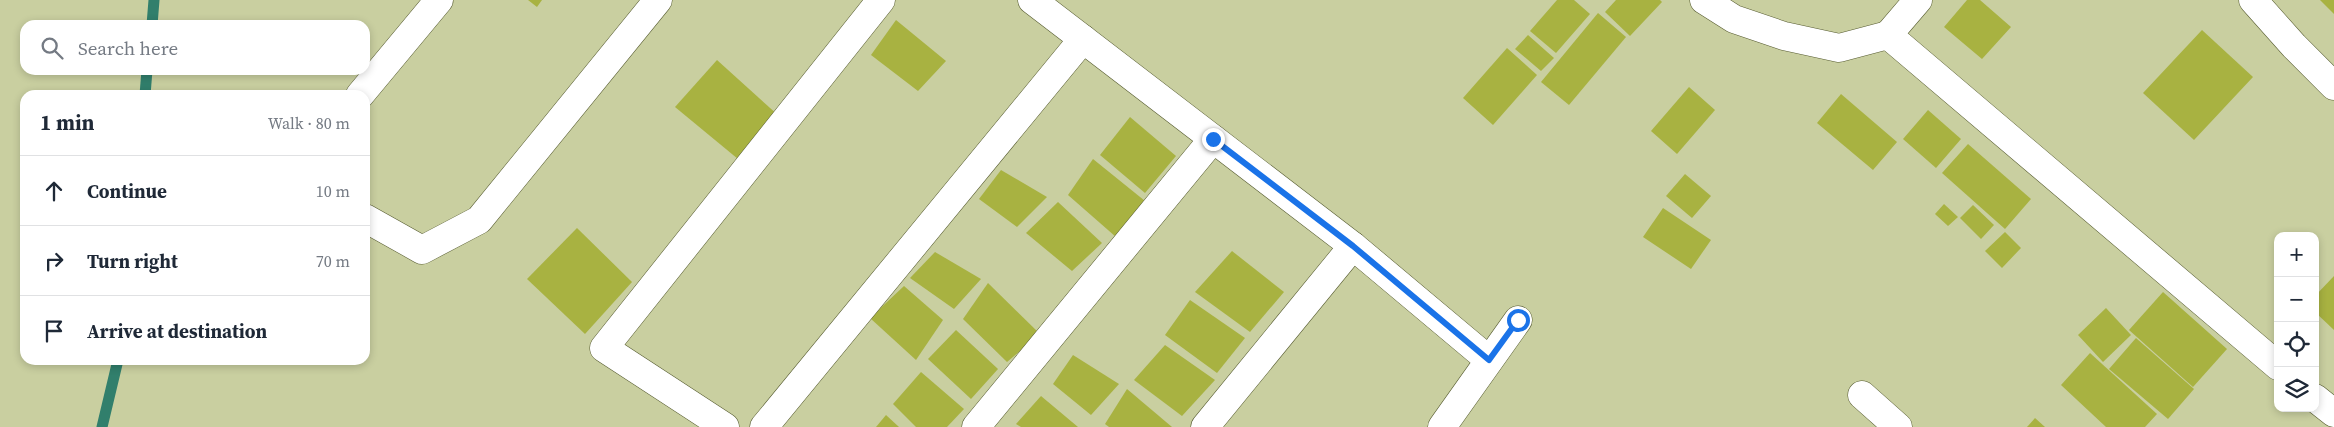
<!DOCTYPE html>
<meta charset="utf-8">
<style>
:root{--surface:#fff;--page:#f2f2f3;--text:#1f2937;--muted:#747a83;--line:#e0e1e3}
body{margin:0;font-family:"Source Serif 4",serif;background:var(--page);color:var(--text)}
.controls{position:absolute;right:15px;bottom:15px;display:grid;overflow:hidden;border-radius:10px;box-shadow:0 2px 8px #0003}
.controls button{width:45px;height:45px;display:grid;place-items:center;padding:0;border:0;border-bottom:1px solid var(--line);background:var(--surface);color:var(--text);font:25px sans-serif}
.stop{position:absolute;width:15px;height:15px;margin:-11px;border:4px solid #1a73e8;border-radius:50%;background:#fff}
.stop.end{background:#1a73e8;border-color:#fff;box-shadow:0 1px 5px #0008}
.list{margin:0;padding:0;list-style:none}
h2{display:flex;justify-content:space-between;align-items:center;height:65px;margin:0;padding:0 20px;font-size:21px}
h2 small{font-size:16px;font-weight:400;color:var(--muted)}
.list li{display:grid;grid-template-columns:32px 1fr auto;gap:15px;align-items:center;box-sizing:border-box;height:70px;padding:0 20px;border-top:1px solid var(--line)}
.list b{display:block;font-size:19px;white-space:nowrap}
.list em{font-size:16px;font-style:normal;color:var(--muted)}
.icon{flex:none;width:28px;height:28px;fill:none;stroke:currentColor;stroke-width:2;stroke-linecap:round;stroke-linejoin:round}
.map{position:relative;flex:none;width:2334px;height:427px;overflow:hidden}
.search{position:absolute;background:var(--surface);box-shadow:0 2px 8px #0003;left:20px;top:20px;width:350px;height:55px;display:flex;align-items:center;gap:12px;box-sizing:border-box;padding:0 18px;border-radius:15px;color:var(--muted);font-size:19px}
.panel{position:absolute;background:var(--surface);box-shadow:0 2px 8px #0003;left:20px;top:90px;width:350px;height:275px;border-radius:15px}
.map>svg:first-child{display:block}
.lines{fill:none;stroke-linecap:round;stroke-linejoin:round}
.stream{stroke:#317f6c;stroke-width:11}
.building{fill:#a8b241}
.street-casing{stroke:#575c31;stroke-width:29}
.primary-casing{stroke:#575c31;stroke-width:29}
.street{stroke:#fff;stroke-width:28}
.primary{stroke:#fff;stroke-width:28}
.route{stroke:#1a73e8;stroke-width:6}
</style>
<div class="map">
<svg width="2334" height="427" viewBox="0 0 2334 427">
<rect width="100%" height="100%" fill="#c9cfa0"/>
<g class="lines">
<g class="stream">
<path d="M152 25 154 0"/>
<path d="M145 95 147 70"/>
<path d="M102 427 118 360"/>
</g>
</g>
<g class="building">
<path d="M528 0H542L537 7Z"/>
<path d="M1557 0H1574L1590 14 1556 53 1530 31Z"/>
<path d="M1616 0H1660L1662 2 1630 36 1605 12Z"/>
<path d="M1967 0H1980L2011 27 1982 59 1944 27Z"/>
<path d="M2320 0H2334V14Z"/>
<path d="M1598 13 1626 37 1569 105 1541 82Z"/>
<path d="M896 20 946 61 918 91 871 55Z"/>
<path d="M2202 30 2253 77 2194 140 2143 93Z"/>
<path d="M1528 35 1554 58 1541 71 1515 49Z"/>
<path d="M1507 48 1537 75 1493 125 1463 98Z"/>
<path d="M717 60 779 116 738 159 675 107Z"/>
<path d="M1689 87 1715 110 1677 154 1651 131Z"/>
<path d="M1841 94 1897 142 1873 170 1817 123Z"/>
<path d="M1928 110 1961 139 1936 168 1903 139Z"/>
<path d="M1130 117 1176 156 1145 193 1100 155Z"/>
<path d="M1968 144 2031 199 2005 229 1942 173Z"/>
<path d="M1093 159 1145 201 1116 237 1068 195Z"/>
<path d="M1001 170 1047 197 1017 227 979 199Z"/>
<path d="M1685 174 1711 196 1692 218 1666 196Z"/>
<path d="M1058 202 1102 243 1072 271 1026 233Z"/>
<path d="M1944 204 1958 217 1948 226 1935 214Z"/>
<path d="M1973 205 1994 225 1981 239 1960 218Z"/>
<path d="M1663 208 1711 240 1691 269 1643 237Z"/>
<path d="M577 228 632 282 585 334 527 279Z"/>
<path d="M2005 232 2021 248 2002 268 1985 251Z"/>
<path d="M1232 251 1284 292 1250 332 1195 292Z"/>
<path d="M935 252 981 279 954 309 910 278Z"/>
<path d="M2334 276V330L2315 312V296Z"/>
<path d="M988 283 1040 334 1007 362 963 319Z"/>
<path d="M904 286 943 320 916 360 870 318Z"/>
<path d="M2163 292 2227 349 2193 387 2129 330Z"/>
<path d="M1190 300 1245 338 1217 373 1165 335Z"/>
<path d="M2106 308 2131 335 2103 362 2078 335Z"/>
<path d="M956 330 998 369 971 399 928 359Z"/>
<path d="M2136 338 2194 389 2168 419 2109 369Z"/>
<path d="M1165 345 1215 380 1182 416 1134 380Z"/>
<path d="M2090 353 2157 414 2145 427H2106L2061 385Z"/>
<path d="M1073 355 1119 384 1091 415 1053 384Z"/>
<path d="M921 372 964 409 947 427H916L893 404Z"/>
<path d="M1127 389 1172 427H1109L1105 424Z"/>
<path d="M1041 396 1078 427H1021L1016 424Z"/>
<path d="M886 415 899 427H876Z"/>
<path d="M2035 418 2045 427H2027Z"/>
</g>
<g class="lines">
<g class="street-casing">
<g id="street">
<path d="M1032 0 1353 246 1489 360"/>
<path d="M1704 0 1734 19 1784 36 1839 48 1888 35"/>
<path d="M1918 0 1888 35 2278 366"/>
<path d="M360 95 439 0"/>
<path d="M365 218 422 250 479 220 658 0"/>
<path d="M1862 395 1898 427"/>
<path d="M2315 398 2334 413"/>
<path d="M725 427 604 348 881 0"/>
<path d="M764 427 1083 39"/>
<path d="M976 427 1213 139"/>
<path d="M1205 427 1353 246"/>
<path d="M1442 427 1518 320"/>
</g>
</g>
<g class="primary-casing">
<path id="primary" d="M2253 0 2294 46 2334 86"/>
</g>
<use href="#street" class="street"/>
<use href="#primary" class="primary"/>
</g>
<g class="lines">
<path class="route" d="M1213 139 1353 246 1489 360 1518 320"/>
</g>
</svg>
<div class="controls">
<button>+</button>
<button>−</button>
<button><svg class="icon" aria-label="locate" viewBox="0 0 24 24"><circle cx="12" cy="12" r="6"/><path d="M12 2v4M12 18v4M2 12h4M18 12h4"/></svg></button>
<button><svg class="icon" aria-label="layers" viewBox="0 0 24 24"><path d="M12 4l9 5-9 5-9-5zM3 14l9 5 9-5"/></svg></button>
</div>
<div class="stop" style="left:1518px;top:320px"></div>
<div class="stop end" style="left:1213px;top:139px"></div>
<div class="search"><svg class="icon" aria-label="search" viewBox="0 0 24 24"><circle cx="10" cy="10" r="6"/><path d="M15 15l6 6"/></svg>Search here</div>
<section class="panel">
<h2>1 min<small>Walk · 80 m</small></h2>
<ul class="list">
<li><svg class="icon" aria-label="ahead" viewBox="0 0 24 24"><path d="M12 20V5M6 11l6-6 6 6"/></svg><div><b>Continue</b></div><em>10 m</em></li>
<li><svg class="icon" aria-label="right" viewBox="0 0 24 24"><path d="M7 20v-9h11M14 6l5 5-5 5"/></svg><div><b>Turn right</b></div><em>70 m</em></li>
<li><svg class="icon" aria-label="arrive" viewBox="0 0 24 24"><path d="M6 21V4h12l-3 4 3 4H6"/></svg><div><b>Arrive at destination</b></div></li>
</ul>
</section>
</div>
